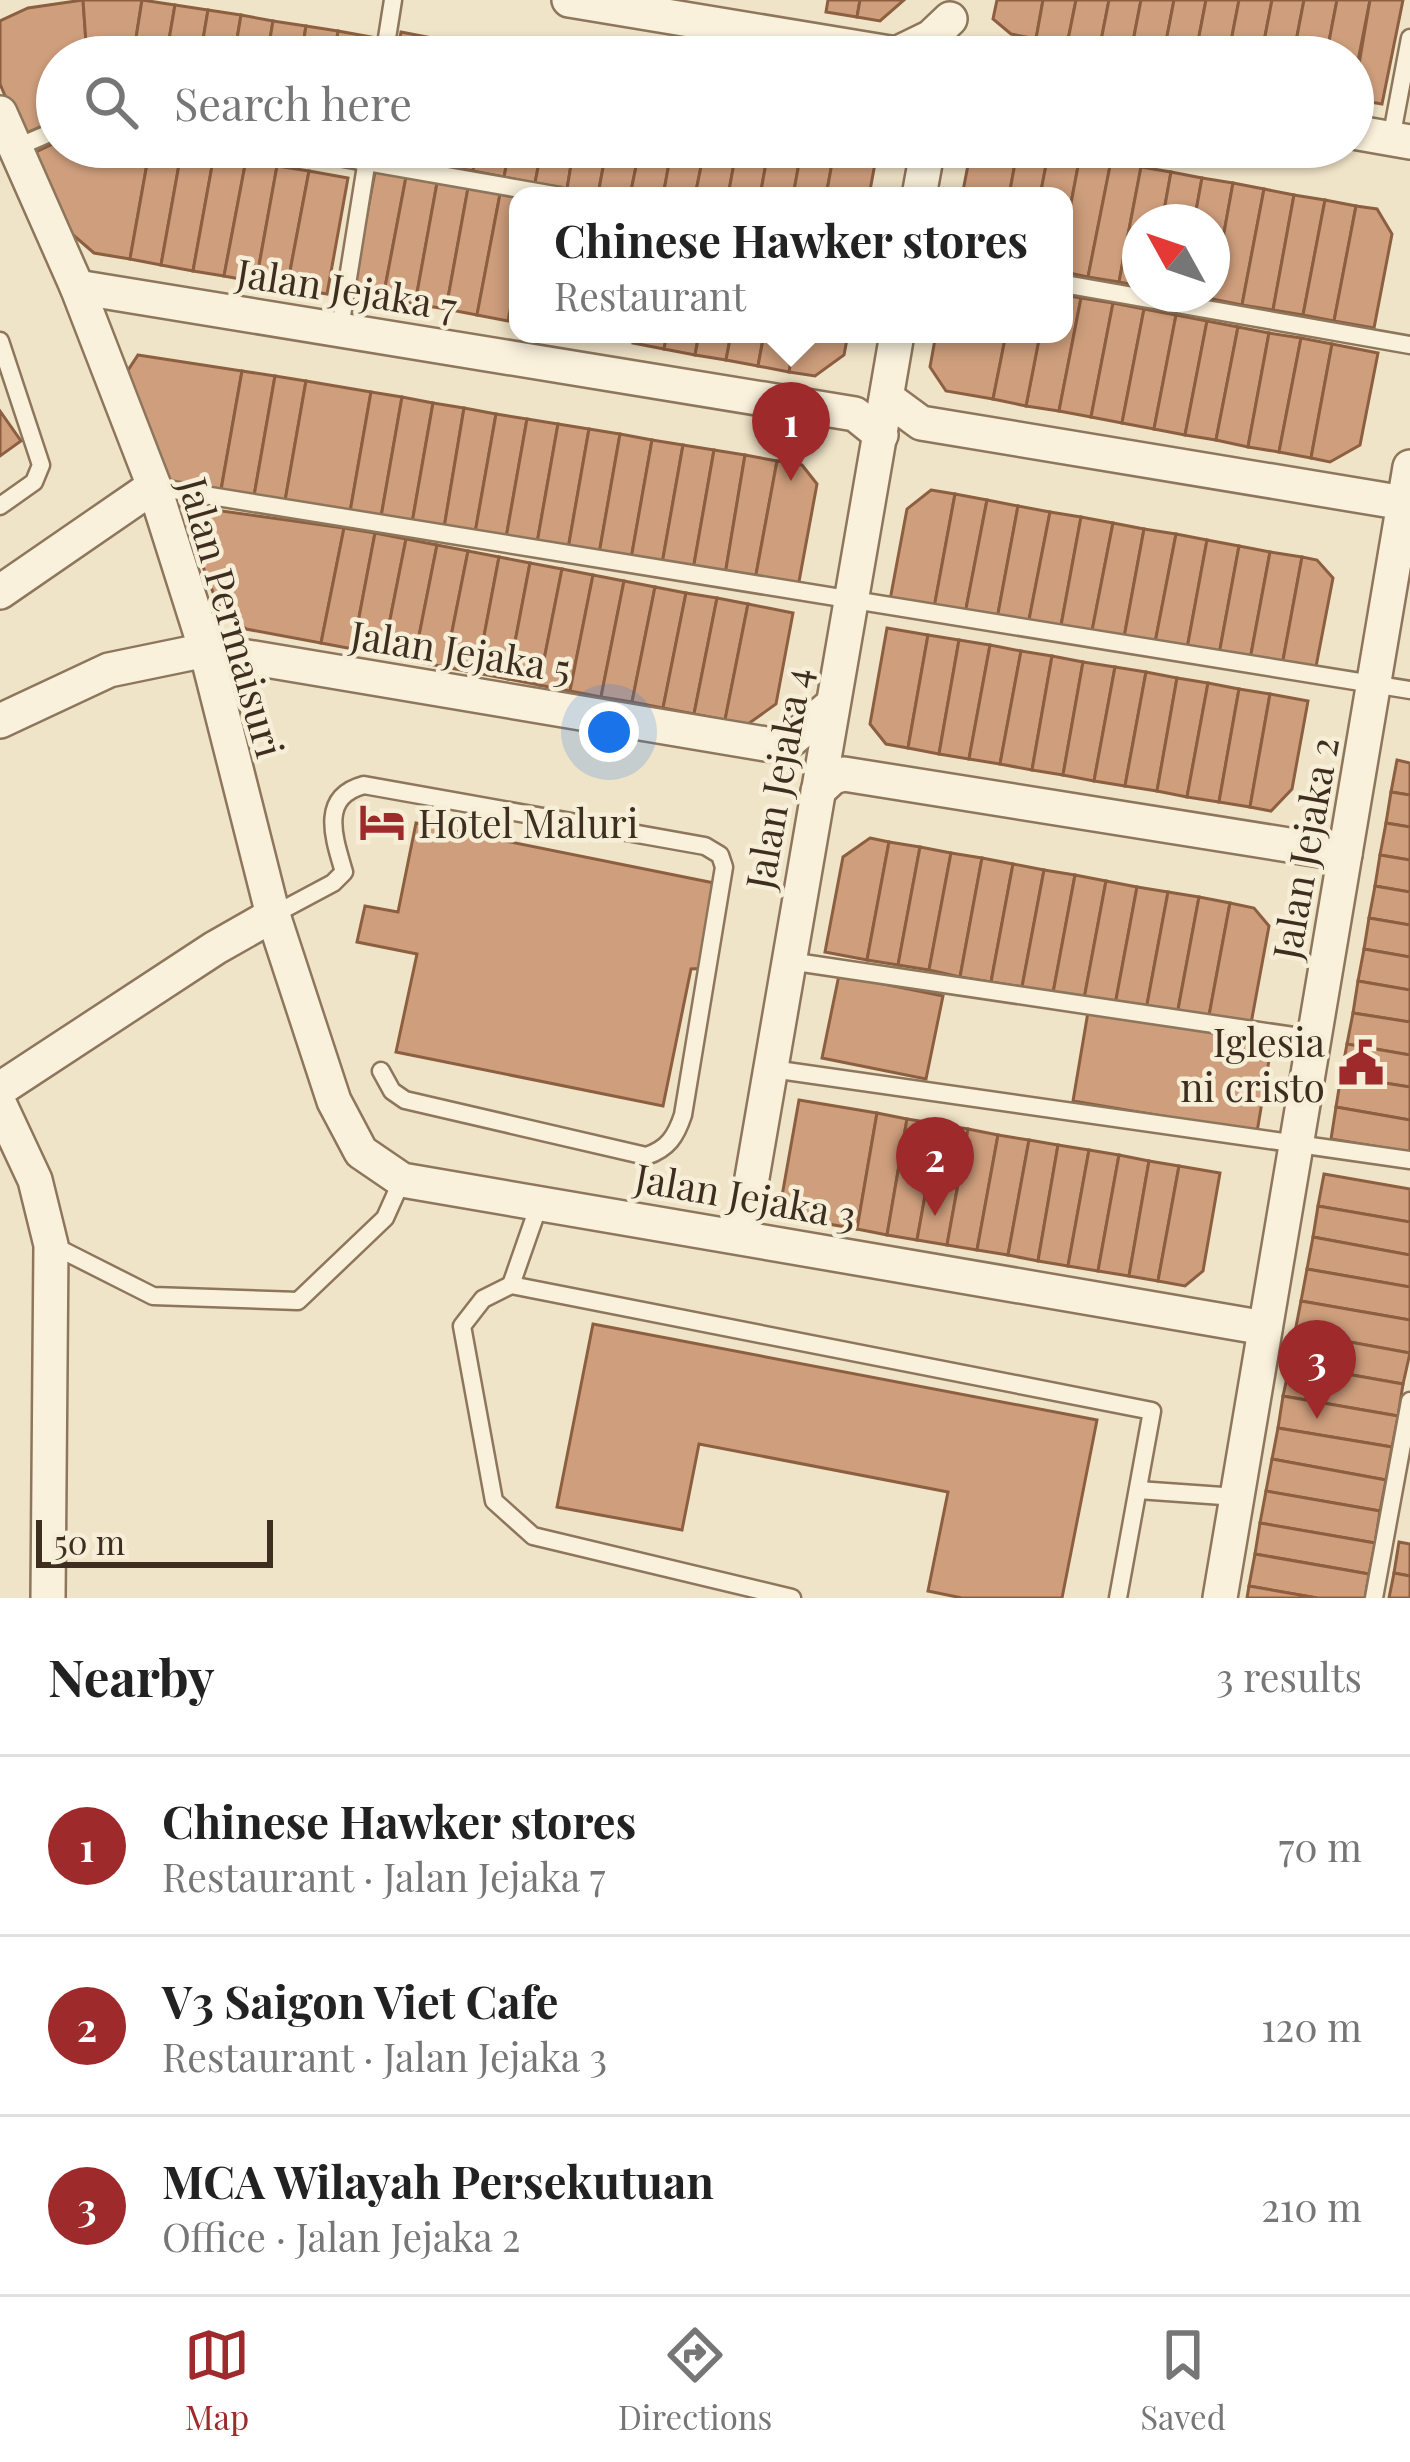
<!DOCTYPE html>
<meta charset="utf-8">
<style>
:root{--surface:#fff;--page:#f6f6f6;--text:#222;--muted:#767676;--line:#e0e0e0;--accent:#9e2a2b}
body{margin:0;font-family:"Playfair Display",serif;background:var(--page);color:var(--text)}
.compass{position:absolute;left:1122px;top:204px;width:108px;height:108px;border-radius:50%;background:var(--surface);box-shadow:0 3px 9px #0004;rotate:310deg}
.scale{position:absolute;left:36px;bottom:30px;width:237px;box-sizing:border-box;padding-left:12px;border:6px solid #3d2e20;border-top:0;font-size:33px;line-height:42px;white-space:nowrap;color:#3d2e20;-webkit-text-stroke:9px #f7eed8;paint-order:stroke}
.you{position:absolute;left:609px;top:732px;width:42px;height:42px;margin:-30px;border:9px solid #fff;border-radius:50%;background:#1a73e8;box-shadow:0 0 0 18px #1a73e833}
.badge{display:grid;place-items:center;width:78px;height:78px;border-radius:50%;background:var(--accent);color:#fff;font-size:39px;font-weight:700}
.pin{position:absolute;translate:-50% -99px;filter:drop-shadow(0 3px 6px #0008)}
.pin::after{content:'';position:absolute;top:63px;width:42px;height:36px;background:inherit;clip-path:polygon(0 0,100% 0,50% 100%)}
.popup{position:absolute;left:509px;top:187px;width:564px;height:156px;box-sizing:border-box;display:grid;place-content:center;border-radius:24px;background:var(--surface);filter:drop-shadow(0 3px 9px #0005);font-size:39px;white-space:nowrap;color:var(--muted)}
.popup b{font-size:45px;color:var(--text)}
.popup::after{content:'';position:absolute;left:50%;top:100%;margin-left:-24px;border:24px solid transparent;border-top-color:var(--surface)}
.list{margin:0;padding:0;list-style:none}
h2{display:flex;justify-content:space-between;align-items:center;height:156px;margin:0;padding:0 48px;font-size:51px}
h2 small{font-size:39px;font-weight:400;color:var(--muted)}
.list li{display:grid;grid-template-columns:78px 1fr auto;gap:36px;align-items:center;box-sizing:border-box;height:180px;padding:0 48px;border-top:3px solid var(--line)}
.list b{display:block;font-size:45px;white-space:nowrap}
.list p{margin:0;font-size:39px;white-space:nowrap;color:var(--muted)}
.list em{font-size:39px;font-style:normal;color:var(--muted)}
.icon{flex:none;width:66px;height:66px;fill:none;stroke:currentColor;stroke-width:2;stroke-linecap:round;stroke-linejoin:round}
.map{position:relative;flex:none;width:1410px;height:1598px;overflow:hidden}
.search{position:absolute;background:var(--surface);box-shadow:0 3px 9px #0004;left:36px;right:36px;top:36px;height:132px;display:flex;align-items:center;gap:30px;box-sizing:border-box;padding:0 42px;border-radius:66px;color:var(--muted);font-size:45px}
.sheet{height:696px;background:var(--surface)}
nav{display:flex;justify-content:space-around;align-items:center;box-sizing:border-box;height:168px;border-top:3px solid var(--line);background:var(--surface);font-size:33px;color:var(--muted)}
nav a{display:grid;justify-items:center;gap:6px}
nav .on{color:var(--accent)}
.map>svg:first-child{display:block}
.building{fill:#cf9f7d;stroke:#8d5f41;stroke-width:3}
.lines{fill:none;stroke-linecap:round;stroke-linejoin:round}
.lane-casing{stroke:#8d765c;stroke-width:21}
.street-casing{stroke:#8d765c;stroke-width:38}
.lane{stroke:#faf1dc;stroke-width:16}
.street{stroke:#faf1dc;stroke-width:33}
.labels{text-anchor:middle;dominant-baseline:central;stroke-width:9;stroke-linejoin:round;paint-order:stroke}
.street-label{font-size:39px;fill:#3d2e20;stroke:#f7eed8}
.poi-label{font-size:39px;fill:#3d2e20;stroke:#f7eed8;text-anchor:start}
</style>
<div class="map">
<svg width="1410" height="1598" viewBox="0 0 1410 1598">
<rect width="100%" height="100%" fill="#f0e4c8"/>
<g class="building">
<path d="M83 0 87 57H57V120L22 135 0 84V21L28 8Z"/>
<path d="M83 0H142L133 57H87Z"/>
<path d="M142 0 175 5 166 57H133Z"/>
<path d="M828 0H860L857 17 826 12Z"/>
<path d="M860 0H904L880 21 857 17Z"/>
<path d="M997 0H1043L1036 39 1011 34 993 19Z"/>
<path d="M1043 0H1076L1067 45 1036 39Z"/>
<path d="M1076 0H1109L1099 51 1067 45Z"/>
<path d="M1109 0H1141L1130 57 1099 51Z"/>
<path d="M1141 0H1174L1163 57H1130Z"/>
<path d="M1174 0H1206L1195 57H1163Z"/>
<path d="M1206 0H1239L1228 57H1195Z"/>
<path d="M1239 0H1272L1261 57H1228Z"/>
<path d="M1272 0H1304L1293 57H1261Z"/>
<path d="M1304 0H1337L1326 57H1293Z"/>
<path d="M1337 0H1370L1353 86V57H1326Z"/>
<path d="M1370 0H1403L1382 104 1353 99Z"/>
<path d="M175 5 208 10 200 57H166Z"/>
<path d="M208 10 241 15 234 57H200Z"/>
<path d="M241 15 273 21 267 57H234Z"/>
<path d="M273 21 306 26 301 57H267Z"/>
<path d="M306 26 338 31 334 57H301Z"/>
<path d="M338 31 371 37 368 57H334Z"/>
<path d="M401 32 432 38 429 57H396Z"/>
<path d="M432 38 464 44 462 57H429Z"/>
<path d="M57 142V147H150L130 259 94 253 72 234 36 152Z"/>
<path d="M150 147 182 148 161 265 130 259Z"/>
<path d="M412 147H444L441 165 409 160Z"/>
<path d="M444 147H477L473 171 441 165Z"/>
<path d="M477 147H510L504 177 473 171Z"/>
<path d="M510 147H542L535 183 504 177Z"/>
<path d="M542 147H574L567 189 535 183Z"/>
<path d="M574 147H607L598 194 567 189Z"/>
<path d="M607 147H640L630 196 598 194Z"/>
<path d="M640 147H672L663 196H630Z"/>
<path d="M672 147H705L695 196H663Z"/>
<path d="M705 147H737L728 196H695Z"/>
<path d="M737 147H769L760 196H728Z"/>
<path d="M769 147H802L793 196H760Z"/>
<path d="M802 147H835L826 196H793Z"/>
<path d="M835 147H878L869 196H826Z"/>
<path d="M984 147H1018L1009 196H962L970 155Z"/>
<path d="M1018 147 1049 150 1040 196H1009Z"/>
<path d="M182 148 214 155 193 271 161 265Z"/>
<path d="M1049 150 1080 156 1064 240V196H1040Z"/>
<path d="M214 155 246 160 224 276 193 271Z"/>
<path d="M1080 156 1111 161 1088 277 1064 272V240Z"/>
<path d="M246 160 277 166 256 282 224 276Z"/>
<path d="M1111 161 1141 167 1119 282 1088 277Z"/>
<path d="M277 166 309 171 287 287 256 282Z"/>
<path d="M1141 167 1171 172 1162 222H1140V286L1119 282Z"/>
<path d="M309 171 348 178 327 294 287 287Z"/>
<path d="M375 172 406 177 383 298 352 293Z"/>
<path d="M1171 172 1202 178 1194 222H1162Z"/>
<path d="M406 177 437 183 415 304 383 298Z"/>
<path d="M1202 178 1233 183 1212 299 1184 294H1212V222H1194Z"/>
<path d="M437 183 468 188 446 309 415 304Z"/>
<path d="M1233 183 1264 189 1242 305 1212 299Z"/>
<path d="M468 188 500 194 477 315 446 309Z"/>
<path d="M1264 189 1294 195 1273 310 1242 305Z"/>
<path d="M500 194 518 198V269L508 321 477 315Z"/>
<path d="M1294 195 1325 200 1303 315 1273 310Z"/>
<path d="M1325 200 1356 206 1334 321 1303 315Z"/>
<path d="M1356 206 1377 209 1392 234 1374 328 1334 321Z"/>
<path d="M1064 295 1081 298 1059 411 1026 406 1040 334H1064Z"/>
<path d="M1081 298 1113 303 1091 417 1059 411Z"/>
<path d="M1113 303 1144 309 1122 423 1091 417Z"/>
<path d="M1144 309 1176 315 1154 429 1122 423Z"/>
<path d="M1176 315 1207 321 1185 435 1154 429Z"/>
<path d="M1207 321 1238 327 1216 440 1185 435Z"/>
<path d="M1238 327 1269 333 1248 447 1216 440Z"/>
<path d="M1269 333 1301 338 1279 452 1248 447Z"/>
<path d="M635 334H667L664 349 633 343Z"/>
<path d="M667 334H699L695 355 664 349Z"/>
<path d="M699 334H731L726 360 695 355Z"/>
<path d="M731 334H764L758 366 726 360Z"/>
<path d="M764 334H796L789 372 758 366Z"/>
<path d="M796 334H848L844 355 815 376 789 372Z"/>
<path d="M936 334H1006L993 399 946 391 930 367Z"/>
<path d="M1006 334H1040L1026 406 993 399Z"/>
<path d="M1301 338 1332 344 1311 458 1279 452Z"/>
<path d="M1332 344 1378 353 1360 445 1330 462 1311 458Z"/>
<path d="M138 355 242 371 221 490 158 480 121 381Z"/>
<path d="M242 371 275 376 254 496 221 490Z"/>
<path d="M275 376 306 381 285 501 254 496Z"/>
<path d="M306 381 371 392 350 512 285 501Z"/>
<path d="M371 392 402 397 381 517 350 512Z"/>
<path d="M402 397 433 403 412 523 381 517Z"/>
<path d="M433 403 464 408 444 528 412 523Z"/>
<path d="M464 408 496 414 475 533 444 528Z"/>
<path d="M0 411 21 441 0 456Z"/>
<path d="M496 414 527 419 506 538 475 533Z"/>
<path d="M527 419 558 424 537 543 506 538Z"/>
<path d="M558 424 589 429 568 549 537 543Z"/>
<path d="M589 429 620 434 599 554 568 549Z"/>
<path d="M620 434 652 440 631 559 599 554Z"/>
<path d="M652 440 683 445 662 564 631 559Z"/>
<path d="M683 445 714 450 693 570 662 564Z"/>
<path d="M714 450 745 455 725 575 693 570Z"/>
<path d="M745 455 777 461 755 580 725 575Z"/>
<path d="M777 461 802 465 817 484 798 587 755 580Z"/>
<path d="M931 490 955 494 934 608 890 600 907 509Z"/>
<path d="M955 494 987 500 965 614 934 608Z"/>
<path d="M987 500 1018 506 997 619 965 614Z"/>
<path d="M179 505 344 528 321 643 246 629 218 605Z"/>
<path d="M1018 506 1050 512 1028 625 997 619Z"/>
<path d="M1050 512 1081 517 1060 631 1028 625Z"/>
<path d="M1081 517 1113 523 1091 636 1060 631Z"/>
<path d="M1113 523 1144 529 1123 643 1091 636Z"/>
<path d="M344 528 375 533 353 649 321 643Z"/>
<path d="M1144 529 1176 534 1154 648 1123 643Z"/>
<path d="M375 533 406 539 383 655 353 649Z"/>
<path d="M1176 534 1207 540 1186 654 1154 648Z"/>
<path d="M406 539 437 545 414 661 383 655Z"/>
<path d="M1207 540 1239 546 1218 660 1186 654Z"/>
<path d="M437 545 468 551 445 667 414 661Z"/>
<path d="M1239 546 1270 552 1249 665 1218 660Z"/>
<path d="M468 551 499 557 477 673 445 667Z"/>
<path d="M1270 552 1302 557 1281 671 1249 665Z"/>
<path d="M499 557 530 563 508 679 477 673Z"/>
<path d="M1302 557 1317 560 1333 578 1314 677 1281 671Z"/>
<path d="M530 563 562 569 539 685 508 679Z"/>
<path d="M562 569 593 575 570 691 539 685Z"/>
<path d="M593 575 624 581 601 697 570 691Z"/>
<path d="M624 581 655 587 632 702 601 697Z"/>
<path d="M655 587 686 593 663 708 632 702Z"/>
<path d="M686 593 717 598 694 714 663 708Z"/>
<path d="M717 598 748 604 725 720 694 714Z"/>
<path d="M748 604 793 613 776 704 748 724 725 720Z"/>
<path d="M887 628 928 635 908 748 886 744 870 724Z"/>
<path d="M928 635 959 640 939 754 908 748Z"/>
<path d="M959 640 990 645 969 759 939 754Z"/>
<path d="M990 645 1021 651 1000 764 969 759Z"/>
<path d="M1021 651 1052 656 1032 770 1000 764Z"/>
<path d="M1052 656 1083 662 1063 775 1032 770Z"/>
<path d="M1083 662 1115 667 1094 781 1063 775Z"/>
<path d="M1115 667 1146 672 1125 786 1094 781Z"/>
<path d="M1146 672 1177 678 1157 791 1125 786Z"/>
<path d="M1177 678 1208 683 1187 797 1157 791Z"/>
<path d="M1208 683 1239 689 1219 802 1187 797Z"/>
<path d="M1239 689 1270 694 1250 807 1219 802Z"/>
<path d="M1270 694 1308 701 1292 789 1271 811 1250 807Z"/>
<path d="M1397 760 1410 763V795L1391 792Z"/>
<path d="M1391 792 1410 795V827L1386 823Z"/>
<path d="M416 823 724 885 707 968 691 969 663 1106 396 1052 417 954 357 942 365 906 398 912Z"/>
<path d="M1386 823 1410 827V860L1380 855Z"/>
<path d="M870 838 889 842 867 960 825 952 843 857Z"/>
<path d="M889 842 920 847 898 965 867 960Z"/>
<path d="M920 847 951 853 929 970 898 965Z"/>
<path d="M951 853 982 858 960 977 929 970Z"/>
<path d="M1380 855 1410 860V892L1375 886Z"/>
<path d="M982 858 1013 864 991 982 960 977Z"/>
<path d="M1013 864 1044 870 1022 987 991 982Z"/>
<path d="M1044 870 1075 875 1053 993 1022 987Z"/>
<path d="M1075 875 1106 881 1084 999 1053 993Z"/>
<path d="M1106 881 1137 887 1115 1005 1084 999Z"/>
<path d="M1375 886 1410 892V925L1369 918Z"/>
<path d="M1137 887 1168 892 1146 1010 1115 1005Z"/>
<path d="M1168 892 1199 897 1177 1015 1146 1010Z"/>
<path d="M1199 897 1230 903 1208 1021 1177 1015Z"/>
<path d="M1230 903 1254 908 1269 926 1250 1029 1208 1021Z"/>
<path d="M1369 918 1410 925V957L1364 949Z"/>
<path d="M1364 949 1410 957V990L1358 981Z"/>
<path d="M839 975 943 996 926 1079 822 1058Z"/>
<path d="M1358 981 1410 990V1022L1353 1013Z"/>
<path d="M1089 1006 1273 1036 1257 1132 1073 1101Z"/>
<path d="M1353 1013 1410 1022V1055L1347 1044Z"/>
<path d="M1347 1044 1410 1055V1087L1341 1076Z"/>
<path d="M1341 1076 1410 1087V1120L1336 1107Z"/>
<path d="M799 1100 877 1113 857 1229 800 1219 782 1196Z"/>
<path d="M1336 1107 1410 1120V1152L1331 1139Z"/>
<path d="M877 1113 907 1119 887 1235 857 1229Z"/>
<path d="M907 1119 938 1124 917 1240 887 1235Z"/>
<path d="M938 1124 968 1129 947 1245 917 1240Z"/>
<path d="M968 1129 998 1135 977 1250 947 1245Z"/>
<path d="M998 1135 1029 1140 1008 1255 977 1250Z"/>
<path d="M1029 1140 1058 1145 1038 1261 1008 1255Z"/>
<path d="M1058 1145 1089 1150 1068 1266 1038 1261Z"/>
<path d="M1089 1150 1119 1155 1098 1271 1068 1266Z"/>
<path d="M1119 1155 1149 1161 1129 1276 1098 1271Z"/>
<path d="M1149 1161 1179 1166 1158 1281 1129 1276Z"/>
<path d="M1179 1166 1220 1173 1203 1271 1185 1286 1158 1281Z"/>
<path d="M1324 1174 1410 1189V1222L1318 1206Z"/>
<path d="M1318 1206 1410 1222V1255L1313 1237Z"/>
<path d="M1313 1237 1410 1255V1287L1307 1269Z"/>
<path d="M1307 1269 1410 1287V1320L1301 1301Z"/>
<path d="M1301 1301 1410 1320V1353L1295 1332Z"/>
<path d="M593 1324 1097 1420 1062 1598H962L928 1591 948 1492 699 1444 682 1530 557 1507Z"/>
<path d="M1295 1332 1410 1353 1403 1384 1290 1364Z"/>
<path d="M1290 1364 1403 1384 1398 1416 1283 1396Z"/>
<path d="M1283 1396 1398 1416 1392 1447 1278 1428Z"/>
<path d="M1278 1428 1392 1447 1386 1480 1272 1459Z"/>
<path d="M1272 1459 1386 1480 1380 1511 1266 1491Z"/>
<path d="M1266 1491 1380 1511 1375 1543 1260 1523Z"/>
<path d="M1260 1523 1375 1543 1369 1574 1255 1554Z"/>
<path d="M1399 1542 1410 1544V1576L1394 1573Z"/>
<path d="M1255 1554 1369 1574 1365 1598H1317L1249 1586Z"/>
<path d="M1394 1573 1410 1576V1598H1389Z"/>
<path d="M1249 1586 1317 1598H1247Z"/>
</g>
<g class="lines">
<g class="lane-casing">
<g id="lane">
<path d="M384 57 393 0"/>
<path d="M1391 139 1410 38"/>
<path d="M281 147 560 196"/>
<path d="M15 148 57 130"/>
<path d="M1064 284 1410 345"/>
<path d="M340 328 369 147"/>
<path d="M0 341 41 465 34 482 0 506"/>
<path d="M155 487 1410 690"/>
<path d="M273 915 333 883 344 872C334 838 319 797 364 785L705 846 720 855 724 867 683 1115C676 1136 668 1149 646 1156L405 1100 392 1091 381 1071"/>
<path d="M789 961 1314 1039"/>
<path d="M772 1069 1410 1160"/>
<path d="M52 1245 153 1296 298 1301 385 1218 402 1180"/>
<path d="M511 1285 540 1202"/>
<path d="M1138 1490 1237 1497"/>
<path d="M792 1598 533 1536 494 1501 462 1326 483 1299 511 1285 1152 1411 1118 1598"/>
<path d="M1374 1598 1410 1401"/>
</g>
</g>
<g class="street-casing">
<g id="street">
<path d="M569 0 896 54 931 37 950 19"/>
<path d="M0 113 77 287 154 486 206 650 273 915 334 1101 361 1152 402 1180 1265 1328"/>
<path d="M1353 132 1410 142"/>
<path d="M919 196 928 147"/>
<path d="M77 287 855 414 881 435"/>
<path d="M887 398 921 423 1404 503"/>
<path d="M0 592 154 486"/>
<path d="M0 721 109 670 206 650 772 745 792 739 832 705"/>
<path d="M818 791 833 777 844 774 1345 854"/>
<path d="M0 1089 215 948 273 915"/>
<path d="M0 1105 35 1180 51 1245 48 1598"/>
<path d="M742 1236 897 334"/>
<path d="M1220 1598 1410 467"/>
</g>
</g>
<use href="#lane" class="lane"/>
<use href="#street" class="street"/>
</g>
<defs>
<g id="hotel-bare" transform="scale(3.6)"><path d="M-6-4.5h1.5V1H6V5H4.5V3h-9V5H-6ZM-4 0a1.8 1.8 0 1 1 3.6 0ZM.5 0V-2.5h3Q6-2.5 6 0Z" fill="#9e2a2b" stroke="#f7eed8" stroke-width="2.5" paint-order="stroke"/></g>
<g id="civic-bare" transform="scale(3.6)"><path d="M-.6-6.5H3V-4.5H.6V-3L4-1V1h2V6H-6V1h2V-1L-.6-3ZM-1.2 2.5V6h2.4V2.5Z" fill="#9e2a2b" stroke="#f7eed8" stroke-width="2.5" paint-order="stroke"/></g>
</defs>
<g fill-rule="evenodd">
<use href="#hotel-bare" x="382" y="822"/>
<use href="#civic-bare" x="1361" y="1063"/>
</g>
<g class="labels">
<g class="street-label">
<text transform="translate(347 288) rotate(9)">Jalan Jejaka 7</text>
<text transform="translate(233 617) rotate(74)">Jalan Permaisuri</text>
<text transform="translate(461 650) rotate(9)">Jalan Jejaka 5</text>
<text transform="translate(777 778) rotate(-80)">Jalan Jejaka 4</text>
<text transform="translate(1304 848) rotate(-80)">Jalan Jejaka 2</text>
<text transform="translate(746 1195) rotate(10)">Jalan Jejaka 3</text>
</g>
<g class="poi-label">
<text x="418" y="822">Hotel Maluri</text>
<text x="1325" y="1041" text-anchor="end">Iglesia<tspan x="1325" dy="45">ni cristo</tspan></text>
</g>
</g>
</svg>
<svg class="compass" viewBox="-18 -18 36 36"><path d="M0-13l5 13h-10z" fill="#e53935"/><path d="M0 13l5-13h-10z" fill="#767676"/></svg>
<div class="scale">50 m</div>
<div class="you"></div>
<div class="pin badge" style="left:791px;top:481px">1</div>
<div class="popup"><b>Chinese Hawker stores</b>Restaurant</div>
<div class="pin badge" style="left:935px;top:1216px">2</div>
<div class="pin badge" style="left:1317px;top:1419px">3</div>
<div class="search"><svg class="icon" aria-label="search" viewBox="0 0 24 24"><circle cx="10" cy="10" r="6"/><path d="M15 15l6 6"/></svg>Search here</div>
</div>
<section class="sheet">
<h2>Nearby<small>3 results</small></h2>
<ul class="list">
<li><span class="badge">1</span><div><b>Chinese Hawker stores</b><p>Restaurant · Jalan Jejaka 7</p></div><em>70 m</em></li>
<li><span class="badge">2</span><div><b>V3 Saigon Viet Cafe</b><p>Restaurant · Jalan Jejaka 3</p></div><em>120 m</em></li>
<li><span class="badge">3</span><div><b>MCA Wilayah Persekutuan</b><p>Office · Jalan Jejaka 2</p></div><em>210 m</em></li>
</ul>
</section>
<nav>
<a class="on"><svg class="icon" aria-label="map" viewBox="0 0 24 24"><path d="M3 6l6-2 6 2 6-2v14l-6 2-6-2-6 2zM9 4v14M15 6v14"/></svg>Map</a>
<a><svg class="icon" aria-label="directions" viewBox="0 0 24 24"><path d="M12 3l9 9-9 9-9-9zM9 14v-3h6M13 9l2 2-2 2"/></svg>Directions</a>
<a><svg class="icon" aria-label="saved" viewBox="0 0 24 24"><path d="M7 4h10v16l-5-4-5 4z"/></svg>Saved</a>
</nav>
